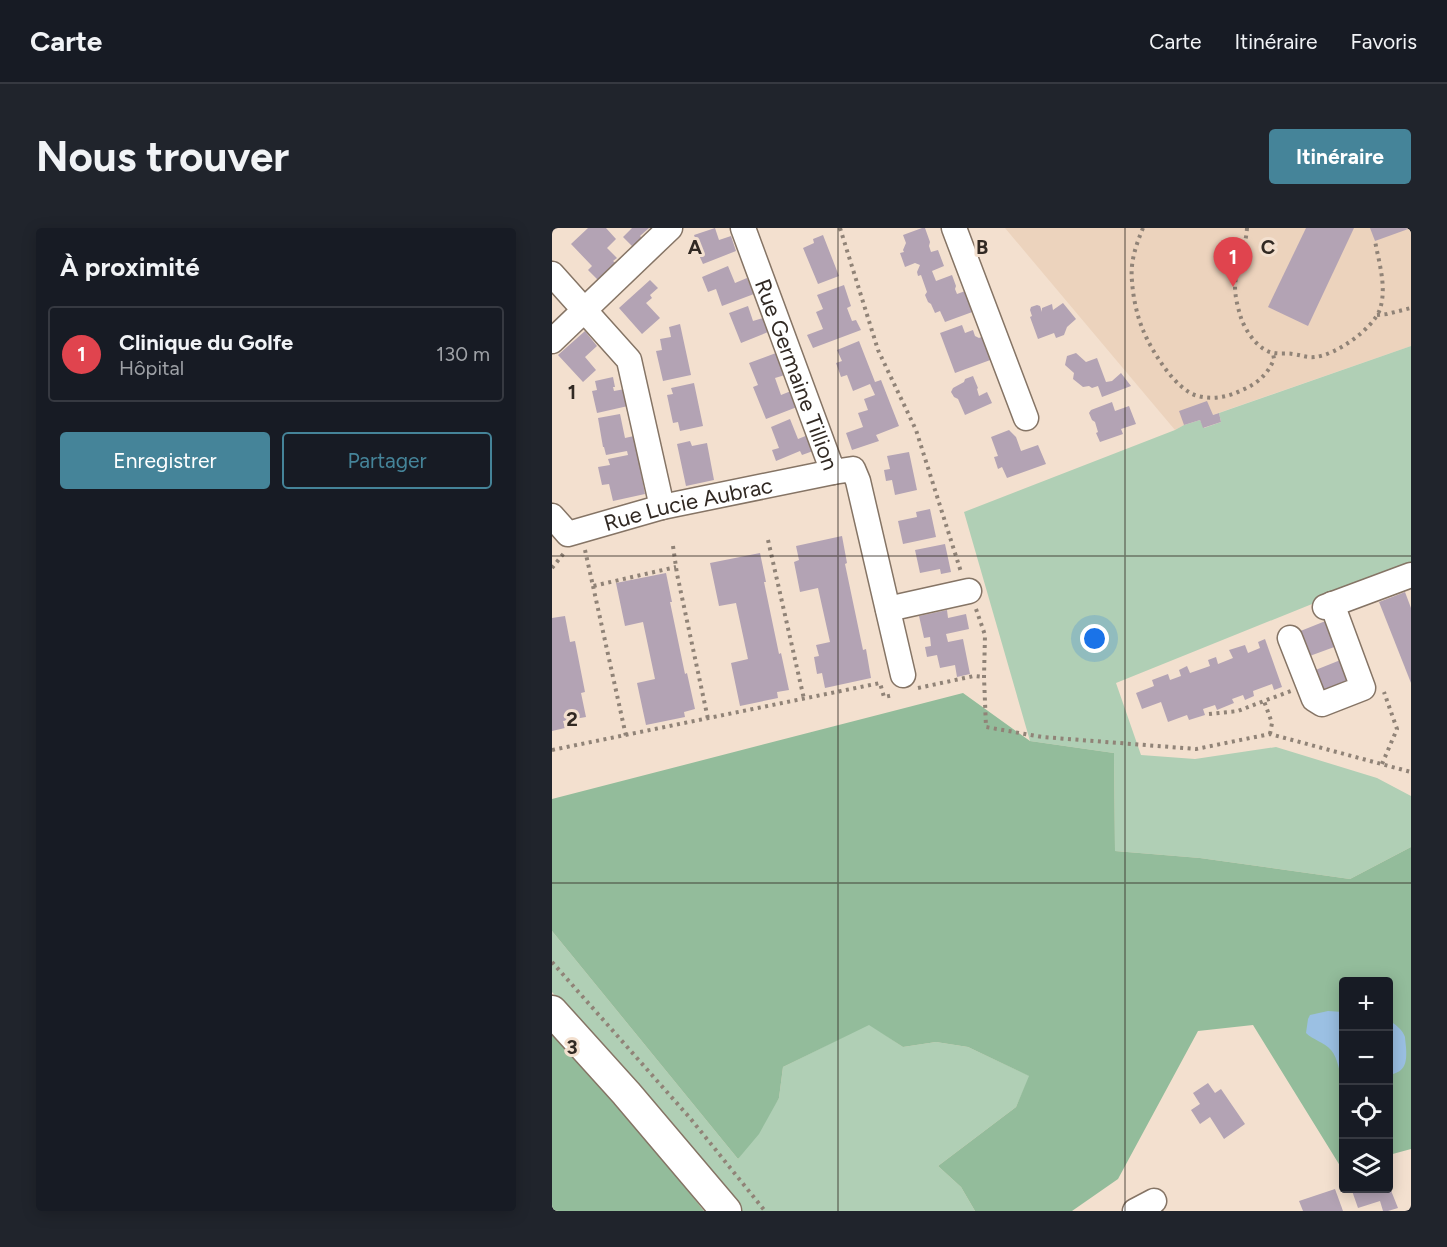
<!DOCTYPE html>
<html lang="fr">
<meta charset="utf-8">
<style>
:root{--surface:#171b24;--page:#20242c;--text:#f1f3f6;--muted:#9ea1a6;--line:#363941;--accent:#458499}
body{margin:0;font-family:Figtree,sans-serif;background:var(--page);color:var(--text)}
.controls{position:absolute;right:18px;bottom:18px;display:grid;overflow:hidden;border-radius:6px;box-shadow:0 3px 15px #0003}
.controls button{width:54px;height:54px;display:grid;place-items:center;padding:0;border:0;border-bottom:2px solid var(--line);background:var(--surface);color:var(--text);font:30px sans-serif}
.you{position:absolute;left:543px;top:411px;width:21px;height:21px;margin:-15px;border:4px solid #fff;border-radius:50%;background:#1a73e8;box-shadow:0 0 0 9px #1a73e833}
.badge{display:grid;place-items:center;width:39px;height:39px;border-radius:50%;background:var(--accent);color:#fff;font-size:20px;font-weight:700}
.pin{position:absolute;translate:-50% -50px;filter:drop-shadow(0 2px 3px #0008)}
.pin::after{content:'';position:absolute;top:32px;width:21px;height:18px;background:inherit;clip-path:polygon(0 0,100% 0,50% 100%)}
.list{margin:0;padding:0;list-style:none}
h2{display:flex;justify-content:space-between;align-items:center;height:78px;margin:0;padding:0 24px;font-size:26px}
h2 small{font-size:20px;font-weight:400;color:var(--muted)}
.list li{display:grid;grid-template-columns:39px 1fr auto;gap:18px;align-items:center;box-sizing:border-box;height:96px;margin:0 12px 12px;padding:0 12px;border:2px solid var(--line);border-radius:6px}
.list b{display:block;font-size:22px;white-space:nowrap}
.list p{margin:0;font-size:20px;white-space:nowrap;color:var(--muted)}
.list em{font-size:20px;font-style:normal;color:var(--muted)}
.actions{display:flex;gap:12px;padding:18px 24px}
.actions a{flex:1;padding:14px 0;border:2px solid var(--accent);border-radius:6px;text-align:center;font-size:21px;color:var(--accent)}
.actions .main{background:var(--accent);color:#fff}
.icon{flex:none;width:33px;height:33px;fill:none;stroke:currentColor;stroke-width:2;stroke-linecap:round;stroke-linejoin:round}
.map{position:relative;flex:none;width:859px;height:983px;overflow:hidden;border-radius:6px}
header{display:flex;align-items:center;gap:36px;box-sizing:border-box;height:84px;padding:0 30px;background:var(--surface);border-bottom:2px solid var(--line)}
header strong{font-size:28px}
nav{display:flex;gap:33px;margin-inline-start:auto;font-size:21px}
.intro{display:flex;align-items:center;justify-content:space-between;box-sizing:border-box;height:144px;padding:0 36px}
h1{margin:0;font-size:42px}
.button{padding:15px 27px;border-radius:6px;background:var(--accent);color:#fff;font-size:21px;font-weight:700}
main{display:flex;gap:36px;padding:0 36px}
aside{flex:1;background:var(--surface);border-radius:6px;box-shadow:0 3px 15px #0003}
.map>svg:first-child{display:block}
.built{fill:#ecd3bd}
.green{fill:#b0cfb5}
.forest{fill:#93bc9b}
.water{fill:#9bc0e3}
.building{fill:#b3a3b4}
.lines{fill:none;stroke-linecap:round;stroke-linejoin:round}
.minor-casing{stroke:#857465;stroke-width:27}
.major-casing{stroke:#857465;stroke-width:33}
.path{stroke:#908377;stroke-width:4;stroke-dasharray:3 4.5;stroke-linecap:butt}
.minor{stroke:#fff;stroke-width:24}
.major{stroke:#fff;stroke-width:30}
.grid{fill:none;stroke:#312923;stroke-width:1.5;stroke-opacity:0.55}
.labels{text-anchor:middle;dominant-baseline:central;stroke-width:6;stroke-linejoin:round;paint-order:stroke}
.street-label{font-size:22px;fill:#312923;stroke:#f3e0cf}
.grid-label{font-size:20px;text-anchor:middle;font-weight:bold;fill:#312923;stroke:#f3e0cf;stroke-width:6;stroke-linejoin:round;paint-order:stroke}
</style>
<header>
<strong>Carte</strong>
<nav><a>Carte</a><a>Itinéraire</a><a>Favoris</a></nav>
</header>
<div class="intro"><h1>Nous trouver</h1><a class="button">Itinéraire</a></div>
<main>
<aside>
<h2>À proximité<small></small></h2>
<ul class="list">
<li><span class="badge" style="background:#e0444e">1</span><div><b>Clinique du Golfe</b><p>Hôpital</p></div><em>130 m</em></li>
</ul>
<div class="actions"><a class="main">Enregistrer</a><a>Partager</a></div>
</aside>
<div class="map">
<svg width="859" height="983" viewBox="0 0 859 983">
<rect width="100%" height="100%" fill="#f3e0cf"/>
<path class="built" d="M453 0H859V118L632 197 623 202Z"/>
<g class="green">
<path d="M859 118V336L564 455 589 527 643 531 724 519 825 550 859 568V619L798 651 648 630 563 623 562 525 478 513 412 284 623 202 632 197 648 192 652 200 669 194 667 185Z"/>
<path d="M0 703 186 931 227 870 231 839 317 796 351 819 384 814 416 819 478 848 464 879 386 938 409 959 423 983H188L122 900 0 764Z"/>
</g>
<g class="forest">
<path d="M411 465 478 513 562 525 563 623 648 630 798 651 859 619V921L837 927 836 754H792L791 940 790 941 701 797 646 803 566 951 520 983H423L409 959 386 938 464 879 477 848 416 819 384 814 351 819 317 797 231 839 227 870 207 906 186 931 0 703V571Z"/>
<path d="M0 806 70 879 152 983H0Z"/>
</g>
<g class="water">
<path d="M776 783 791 784V854C787 844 786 830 779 822 772 814 761 812 754 805L756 791 758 787Z"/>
<path d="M836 792C842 795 851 802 853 809 853 810 854 818 854 819 855 834 854 844 837 847Z"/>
</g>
<g class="building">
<path d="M36 0H54L64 11 55 20 65 30 61 33 66 37 48 54 36 42 40 38 19 16Z"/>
<path d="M80 0H97L88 8 92 12 83 21 71 9Z"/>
<path d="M163 0 167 12 179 8 184 23 151 36 142 16 145 15 142 7Z"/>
<path d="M370 0H373L378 14 377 18 379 24 386 22 392 38 380 43 384 53 400 47 404 58 403 61 405 66 416 62 423 83 393 94 388 83 383 85 379 76 376 74 373 67 375 64 369 47 366 48 365 44 368 37 363 35 353 39 348 25 352 24 351 22 354 15 351 7Z"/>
<path d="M754 0H802L756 98 716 79Z"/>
<path d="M818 0H859L823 13Z"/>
<path d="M271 7 287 48 266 56 251 20 262 15 261 11Z"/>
<path d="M176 38 183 55 195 50 202 66 170 78 164 61 156 64 150 49Z"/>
<path d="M98 52 106 60 98 67 100 70 94 75 108 90 90 106 67 80Z"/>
<path d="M292 57 299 78 295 80 300 93 304 92 309 102 261 120 255 107 271 101 264 84 271 81 265 67Z"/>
<path d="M511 75 524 91 515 99 512 107 504 110 502 105 486 111 478 89 480 88 478 82 479 79 485 77 488 78 490 84V80L500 76 501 82Z"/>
<path d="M196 78 201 93 211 90 216 104 189 115 177 85Z"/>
<path d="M128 96 139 147 111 153 104 123 110 122 108 111 119 109 117 99Z"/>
<path d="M410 97 413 105 421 102 423 108 427 110 432 108 441 131 403 145 388 105Z"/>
<path d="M33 103 45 118 33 129 44 142 31 154 6 127Z"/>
<path d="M307 113 323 154 329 152 347 198 324 207 327 213 300 222 294 205 311 199 306 185 316 182 312 171 323 167 318 156 301 163 295 147 289 149 284 135 290 133 285 122Z"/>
<path d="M224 125 233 147 223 150 229 167 239 163 245 179 214 191 201 159 206 157 197 135Z"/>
<path d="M524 125 534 134 545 130 554 154 560 153 569 145 579 158 550 169 546 158 540 160 537 158 531 159 521 151 522 145 513 137 515 128Z"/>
<path d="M421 148 426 160 425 161 427 168 435 164 440 175 413 187 406 171 402 169 399 164 401 160 412 154 413 151Z"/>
<path d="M61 149 63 159H61L62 163 73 161 76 178 45 185 40 163 45 162 43 153Z"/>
<path d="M142 155 151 198 128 203 126 194 121 195 115 167 121 166 119 160Z"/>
<path d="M655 173 661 187 667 185 669 194 651 200 648 192 632 197 627 183Z"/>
<path d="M560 174 563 183 577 178 584 196 569 201 571 206 548 214 544 205 546 204 543 194 540 192 537 185 539 182Z"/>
<path d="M68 186 73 210 82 208 93 266 61 273 57 256 50 257 46 239 58 237 56 231 76 227 75 223 54 227 52 219H51L46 190Z"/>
<path d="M238 191 246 211 256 207 261 223 250 227 248 223 224 233 220 222 227 220 219 199Z"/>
<path d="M457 202 464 209 469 223 486 217 494 236 455 250 450 239 446 241 442 229 446 228 439 209Z"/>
<path d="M138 213 140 218 155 215 162 252 134 258 125 216Z"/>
<path d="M357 224 365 262 343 267 340 252 334 253 332 242 338 241 335 228Z"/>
<path d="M378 281 384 309 351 316 346 293 365 289 364 284Z"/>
<path d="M290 308 295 335 293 336 311 422 314 421 319 450 273 460 270 445 265 446 262 429 267 428 264 417 278 414 266 360 248 364 242 334 247 332 244 318Z"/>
<path d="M393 316 399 344 389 346 388 341 368 345 363 322Z"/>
<path d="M208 325 214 354H212L227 426 229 425 237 462 225 464 226 470 188 478 179 435 196 431 184 375 167 378 158 335Z"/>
<path d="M114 345 120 374H118L133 446 135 445 143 481 132 484 133 489 94 497 85 455 103 451 91 394 73 398 64 355Z"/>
<path d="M853 364 859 380V455L827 374Z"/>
<path d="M395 382 396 390 414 386 417 401 394 406 396 414 411 411 418 446 405 449 403 437 388 440 385 427 375 429 373 419 379 418 378 409 372 410 367 388Z"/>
<path d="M13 388 18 414 23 413 33 464 29 465 34 489 11 493 13 500 0 503V390Z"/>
<path d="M776 392 785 418 755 429 746 404Z"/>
<path d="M713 411 730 459 722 462 720 456 701 463 702 468 693 472 691 467 680 471 682 475 665 482 663 477 651 481 653 487 637 492 635 487 616 494 609 474 590 481 584 465 602 458 600 452 616 446 618 452 629 448 627 442 635 438 638 445 658 438 656 432 664 429 666 436 681 430 677 422 693 417 696 425 708 420 706 414Z"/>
<path d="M791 431 800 457 770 468 761 443Z"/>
<path d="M656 855 663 865 669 861 693 896 672 911 658 889 648 896 639 882 648 876 641 865Z"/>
<path d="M836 955 846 980 836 983H831L828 973 806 980 799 960H836Z"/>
<path d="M783 961 791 983H751L747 973Z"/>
</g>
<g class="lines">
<g class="minor-casing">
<g id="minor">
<path id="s1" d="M191 0 281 244 301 241 306 253 351 447"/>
<path d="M402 0 474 190"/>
<path d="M0 46 77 132 110 279"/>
<path d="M0 113 118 0"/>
<path id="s2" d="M0 288 16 306 110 279 281 244"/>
<path d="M773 379 859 347"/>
<path d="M336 381 417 363"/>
<path d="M738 410 762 471 770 476 811 460 780 376"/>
<path d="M583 983 602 973"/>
</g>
</g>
<g class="major-casing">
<path id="major" d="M0 783 74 865 174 983"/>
</g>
<g class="path">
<path d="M288 0 326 122 364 202 409 344"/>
<path d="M591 0C584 17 578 34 580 53 581 69 585 88 591 102 599 122 624 163 646 168 661 172 676 169 690 162 705 156 716 146 722 131L721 125"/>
<path d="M695 0C694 20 684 38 683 58 683 69 686 80 689 90 694 104 707 123 722 125 728 126 735 125 741 126 749 127 755 130 763 129 784 127 821 101 828 81 835 59 827 35 823 13"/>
<path d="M825 87 835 86 859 80"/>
<path d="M216 312 252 471"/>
<path d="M121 318 125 346 156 491"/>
<path d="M33 322 41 358 124 339"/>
<path d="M0 340 12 325"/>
<path d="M41 358 74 508"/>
<path d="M424 381 433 407 432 449 434 499 490 509 644 521 718 506 859 544"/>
<path d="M366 460 422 448 432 449"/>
<path d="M657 486 686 483 712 473"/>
<path d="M718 506 720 495 712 473 739 463"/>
<path d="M0 522 328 455 332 469 342 467"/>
<path d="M830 536 845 501 832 464"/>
<path d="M0 734 138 890 213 983"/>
</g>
<use href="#minor" class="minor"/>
<use href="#major" class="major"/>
</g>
<path class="grid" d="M286 0V983M573 0V983M0 328H859M0 655H859"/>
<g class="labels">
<g class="street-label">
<text stroke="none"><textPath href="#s1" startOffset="156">Rue Germaine Tillion</textPath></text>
<text stroke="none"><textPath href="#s2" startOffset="148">Rue Lucie Aubrac</textPath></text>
</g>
</g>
<g class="grid-label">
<text x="143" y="26">A</text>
<text x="430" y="26">B</text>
<text x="716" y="26">C</text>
<text x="20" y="171">1</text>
<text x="20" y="498">2</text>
<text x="20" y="826">3</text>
</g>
</svg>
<div class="controls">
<button>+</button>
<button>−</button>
<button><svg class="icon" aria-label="locate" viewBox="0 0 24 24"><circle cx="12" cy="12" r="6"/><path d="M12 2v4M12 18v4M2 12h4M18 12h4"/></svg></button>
<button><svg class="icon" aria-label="layers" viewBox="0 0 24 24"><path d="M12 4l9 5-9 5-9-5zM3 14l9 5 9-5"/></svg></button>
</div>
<div class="you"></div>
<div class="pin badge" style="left:681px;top:59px;background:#e0444e">1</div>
</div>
</main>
